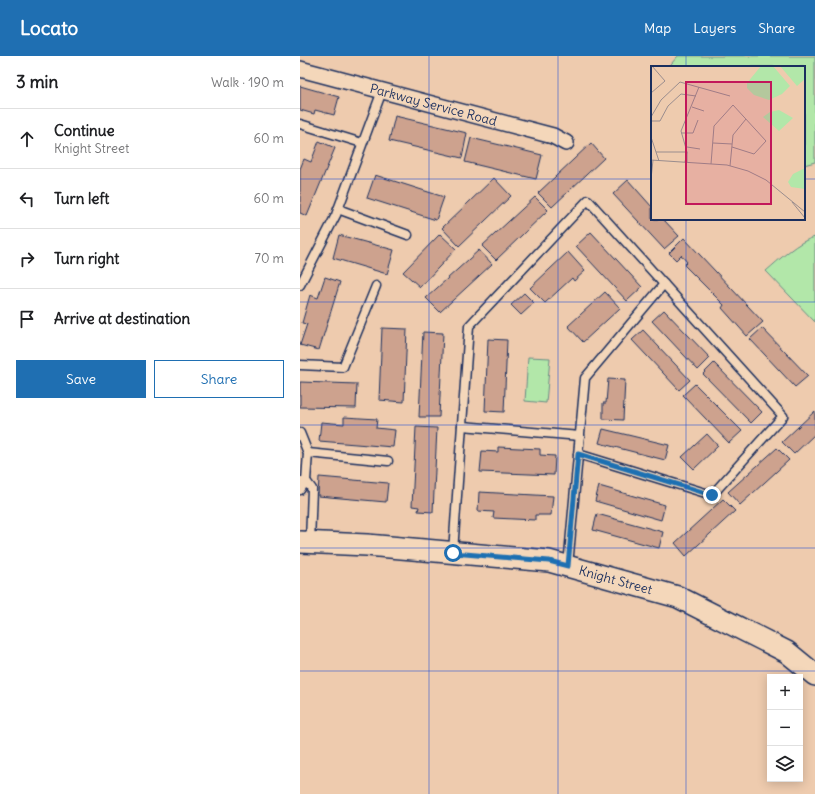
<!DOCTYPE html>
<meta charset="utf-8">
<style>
:root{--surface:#fff;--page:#f6f6f6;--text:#202124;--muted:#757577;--line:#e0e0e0;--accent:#1f6fb2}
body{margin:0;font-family:Delius,sans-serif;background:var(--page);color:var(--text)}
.controls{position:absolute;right:12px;bottom:12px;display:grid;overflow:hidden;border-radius:0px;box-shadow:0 2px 10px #0003}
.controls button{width:36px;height:36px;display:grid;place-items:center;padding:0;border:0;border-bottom:1px solid var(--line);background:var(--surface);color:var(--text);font:20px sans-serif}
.stop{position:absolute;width:12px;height:12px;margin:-9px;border:3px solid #1f6fb2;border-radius:50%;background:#fff}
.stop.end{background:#1f6fb2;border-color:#fff;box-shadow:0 1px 4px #0008}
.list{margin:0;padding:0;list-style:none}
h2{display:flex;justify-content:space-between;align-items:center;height:52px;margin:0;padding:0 16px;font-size:17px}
h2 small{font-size:13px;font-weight:400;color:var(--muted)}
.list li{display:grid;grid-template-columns:26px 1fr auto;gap:12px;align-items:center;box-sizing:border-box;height:60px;padding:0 16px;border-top:1px solid var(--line)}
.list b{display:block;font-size:15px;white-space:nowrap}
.list p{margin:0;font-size:13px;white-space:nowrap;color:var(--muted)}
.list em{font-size:13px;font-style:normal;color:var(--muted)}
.actions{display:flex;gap:8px;padding:12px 16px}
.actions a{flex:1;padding:9px 0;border:1px solid var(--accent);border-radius:0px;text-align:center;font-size:14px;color:var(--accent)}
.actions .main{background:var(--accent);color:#fff}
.icon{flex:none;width:22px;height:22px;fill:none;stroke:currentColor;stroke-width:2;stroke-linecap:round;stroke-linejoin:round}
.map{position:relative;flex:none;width:515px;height:738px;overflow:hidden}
header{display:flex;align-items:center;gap:24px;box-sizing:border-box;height:56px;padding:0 20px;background:var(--accent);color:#fff}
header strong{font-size:19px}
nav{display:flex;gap:22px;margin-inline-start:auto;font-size:14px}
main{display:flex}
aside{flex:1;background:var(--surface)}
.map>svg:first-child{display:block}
.green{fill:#b2e7a9;stroke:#668b84}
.building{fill:#cda28e;stroke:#1b2f5e}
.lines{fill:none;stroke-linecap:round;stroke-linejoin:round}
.lane-casing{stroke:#1b2f5e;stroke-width:11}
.street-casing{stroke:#1b2f5e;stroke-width:18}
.secondary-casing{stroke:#1b2f5e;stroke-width:24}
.lane{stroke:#f4d7ba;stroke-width:8}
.street{stroke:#f4d7ba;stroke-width:15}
.secondary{stroke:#f4d7ba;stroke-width:21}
.route{stroke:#1f6fb2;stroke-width:5}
.grid{fill:none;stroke:#1d4ed8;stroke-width:1;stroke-opacity:0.55}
.labels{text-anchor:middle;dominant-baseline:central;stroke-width:3;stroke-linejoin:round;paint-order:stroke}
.street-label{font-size:13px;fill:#1b2f5e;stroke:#f4d7ba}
.inset-road{fill:none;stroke:#9a8d8e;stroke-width:1}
.view{fill:#c2185b;fill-opacity:0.15;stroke:#c2185b;stroke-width:2}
.inset-edge{fill:none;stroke:#1b2f5e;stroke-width:2}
</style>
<header>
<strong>Locato</strong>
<nav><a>Map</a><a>Layers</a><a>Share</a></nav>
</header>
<main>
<aside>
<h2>3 min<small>Walk · 190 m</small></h2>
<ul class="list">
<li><svg class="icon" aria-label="ahead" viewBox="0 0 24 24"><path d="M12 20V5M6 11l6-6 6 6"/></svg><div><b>Continue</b><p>Knight Street</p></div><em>60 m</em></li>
<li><svg class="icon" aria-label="left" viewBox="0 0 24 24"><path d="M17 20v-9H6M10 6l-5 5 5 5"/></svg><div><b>Turn left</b></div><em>60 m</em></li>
<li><svg class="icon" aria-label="right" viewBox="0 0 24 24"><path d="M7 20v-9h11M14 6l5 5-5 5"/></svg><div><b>Turn right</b></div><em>70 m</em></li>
<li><svg class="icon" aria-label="arrive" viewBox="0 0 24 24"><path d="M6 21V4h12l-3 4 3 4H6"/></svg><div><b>Arrive at destination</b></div></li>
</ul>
<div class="actions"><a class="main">Save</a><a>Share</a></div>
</aside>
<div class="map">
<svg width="515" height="738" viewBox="0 0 515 738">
<rect width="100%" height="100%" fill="#eecbae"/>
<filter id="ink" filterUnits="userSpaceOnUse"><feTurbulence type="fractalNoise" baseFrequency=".025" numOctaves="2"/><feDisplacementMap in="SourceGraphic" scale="8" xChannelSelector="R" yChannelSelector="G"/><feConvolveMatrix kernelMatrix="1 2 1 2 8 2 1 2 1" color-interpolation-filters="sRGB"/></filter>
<g filter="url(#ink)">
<g class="green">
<path d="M378 0H515V106L504 109V11H371V8Z"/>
<path d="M515 181V266L466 215C479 204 498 185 515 181Z"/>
<path d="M228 301 250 302 246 347 225 345Z"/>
</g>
<g class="building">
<path d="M0 30 39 41 34 59 15 54 14 58 0 54Z"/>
<path d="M95 60 167 77 162 102 89 85Z"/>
<path d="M171 82 242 99 236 123 165 106Z"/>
<path d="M19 85 35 92 7 160 0 157V113L4 103 11 106Z"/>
<path d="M291 87 304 102 252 151 238 137Z"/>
<path d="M75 119 144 141 136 164 67 142Z"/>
<path d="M194 122 211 140 159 190 142 172Z"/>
<path d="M328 124 352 151V163H363L379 180 364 193 313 138Z"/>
<path d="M235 141 248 154 196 204 182 190Z"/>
<path d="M291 176 342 231 327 245 276 190Z"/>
<path d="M140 178 156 193 120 231 103 216Z"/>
<path d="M39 179 94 194 87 218 33 202Z"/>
<path d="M384 182 463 266 447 280 422 252 424 249 384 209 387 206 381 199 376 204 369 197Z"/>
<path d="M179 194 192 208 140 256 126 242Z"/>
<path d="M268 196 285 215 274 225 272 222 245 247 230 232Z"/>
<path d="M25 221 40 226 19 294 0 289 7 268 2 267 10 239 18 242Z"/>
<path d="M305 236 320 252 283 286 268 270Z"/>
<path d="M224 237 234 247 221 259 211 249Z"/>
<path d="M364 254 410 302 398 314 352 265Z"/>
<path d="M82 272 107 273 104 346 79 344Z"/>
<path d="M462 272 508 320 495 331 450 283Z"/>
<path d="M343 274 390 324 379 334 332 284Z"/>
<path d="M123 276 143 277 139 361H119Z"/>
<path d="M188 283 207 284 204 356 185 355Z"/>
<path d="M414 307 462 356 451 367 403 318Z"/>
<path d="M308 323 325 324 323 364 303 363V347H306Z"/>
<path d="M0 326 57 328 56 352 0 351Z"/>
<path d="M395 328 442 375 429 387 383 339Z"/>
<path d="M515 355V378L494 398 482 386Z"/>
<path d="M44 361 77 363 76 372 95 374 93 391 19 385 21 366 44 368Z"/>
<path d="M116 371 137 372 133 456 118 455 119 451 112 450Z"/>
<path d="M303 373 369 389 365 404 299 387Z"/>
<path d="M407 378 418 390 394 413 382 401Z"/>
<path d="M198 391 240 393V399L255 400 254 419 180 416 182 395 198 396Z"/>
<path d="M477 392 489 404 440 449 428 436Z"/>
<path d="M19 421 88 427 86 446 18 440Z"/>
<path d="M299 430 365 449 361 464 295 445Z"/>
<path d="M179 436 253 440 251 459H235V464L193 462 194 456 178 455Z"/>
<path d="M423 443 435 455 386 500 375 487Z"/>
<path d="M297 458 363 476 359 492 293 474Z"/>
</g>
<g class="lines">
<g class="lane-casing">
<g id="lane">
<path d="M0 68 62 87"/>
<path d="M38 153 108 179"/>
<path d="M0 229 36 159 82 35"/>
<path d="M0 309 43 311 76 230"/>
<path d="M162 370 280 380"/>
<path d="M0 377 8 397 6 425H1"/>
<path d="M8 397 88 405"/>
<path d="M0 434 6 425 12 433 10 486"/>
<path d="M153 496 169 270 288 144 483 360 412 439 278 398"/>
<path d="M268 510 285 322 364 228"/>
</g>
</g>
<g class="street-casing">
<g id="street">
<path id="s1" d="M0 13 253 80 266 87"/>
</g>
</g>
<g class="secondary-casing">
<g id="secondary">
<path id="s2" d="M0 486 67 489 249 505 378 541 487 596 515 619"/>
</g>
</g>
<use href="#lane" class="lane"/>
<use href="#street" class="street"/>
<use href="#secondary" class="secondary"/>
</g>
</g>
<g class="lines" filter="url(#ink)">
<path class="route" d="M153 497 249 505 268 510 278 398 412 439"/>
</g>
<path class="grid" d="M129 0V738M258 0V738M386 0V11M0 123H352M504 123H515M386 163V738M0 246H515M0 369H515M0 492H515M0 615H515"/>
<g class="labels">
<g class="street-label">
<text stroke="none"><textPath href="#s1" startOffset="138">Parkway Service Road</textPath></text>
<text stroke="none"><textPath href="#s2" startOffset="319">Knight Street</textPath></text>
</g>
</g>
<g transform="translate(351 10)">
<rect width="154" height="154" fill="#eecbae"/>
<path d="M110 0H122L139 20 131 28 118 34 103 29 96 22V17ZM129 0H154V13L146 20ZM128 44 142 52 128 65 112 51 119 46ZM154 102V123L140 121 137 116 142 108Z" fill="#b2e7a9"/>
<path class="inset-road" d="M0 27 14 15 1 0M41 41 53 45M0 51 10 34 29 16 79 30M0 55H9L17 40 30 28 45 30M30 67H42L47 54M0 71 8 95M62 77 81 78M36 81 49 83M5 86H36L30 65 48 21M0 94 76 99 97 105 115 114 154 146M34 96 36 86V96M60 98 63 60 82 39 115 75 103 88 81 81M79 100 82 69 95 53M0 113 2 94M141 136 154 152"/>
<path class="view" d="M35 16H120V138H35Z"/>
<rect width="154" height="154" class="inset-edge"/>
</g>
</svg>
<div class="controls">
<button>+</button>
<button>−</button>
<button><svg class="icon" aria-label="layers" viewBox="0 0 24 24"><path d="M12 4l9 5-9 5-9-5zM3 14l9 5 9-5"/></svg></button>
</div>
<div class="stop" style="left:153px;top:497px"></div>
<div class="stop end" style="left:412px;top:439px"></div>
</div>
</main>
